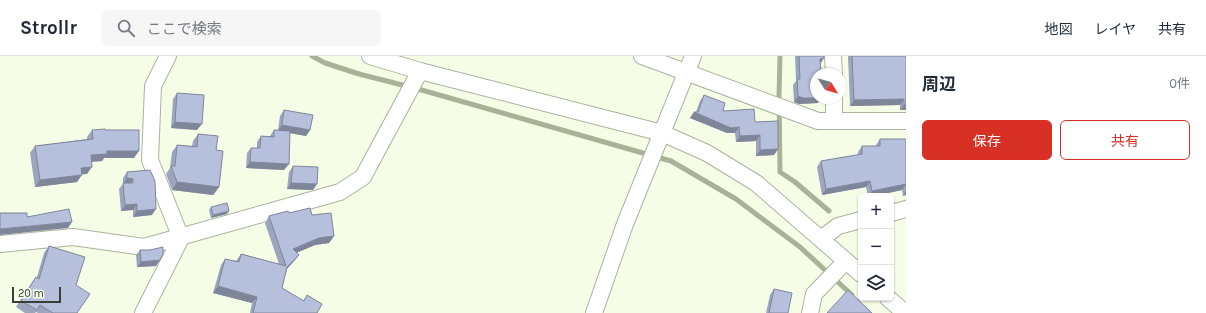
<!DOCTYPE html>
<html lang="ja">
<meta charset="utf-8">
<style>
:root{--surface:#fff;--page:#f6f6f7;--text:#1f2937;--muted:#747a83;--line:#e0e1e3;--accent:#d93025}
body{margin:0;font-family:Karla,"Noto Sans JP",sans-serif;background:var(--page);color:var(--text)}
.controls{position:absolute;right:12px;bottom:12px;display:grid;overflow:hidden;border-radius:6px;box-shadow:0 1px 3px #0004}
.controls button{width:36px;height:36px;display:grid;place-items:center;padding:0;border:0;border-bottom:1px solid var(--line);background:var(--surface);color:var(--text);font:20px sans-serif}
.compass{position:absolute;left:810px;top:12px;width:36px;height:36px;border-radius:50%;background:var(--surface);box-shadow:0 1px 3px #0004;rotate:127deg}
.scale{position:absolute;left:12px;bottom:10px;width:49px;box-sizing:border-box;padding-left:4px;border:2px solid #3b3e36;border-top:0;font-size:11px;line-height:14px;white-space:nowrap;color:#3b3e36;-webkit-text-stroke:3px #f5fde7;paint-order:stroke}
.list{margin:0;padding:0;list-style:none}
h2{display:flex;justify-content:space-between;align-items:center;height:52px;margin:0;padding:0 16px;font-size:17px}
h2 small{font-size:13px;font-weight:400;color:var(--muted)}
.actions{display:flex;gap:8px;padding:12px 16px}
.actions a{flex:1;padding:9px 0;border:1px solid var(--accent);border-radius:6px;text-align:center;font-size:14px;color:var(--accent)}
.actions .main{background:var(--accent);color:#fff}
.icon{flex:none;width:22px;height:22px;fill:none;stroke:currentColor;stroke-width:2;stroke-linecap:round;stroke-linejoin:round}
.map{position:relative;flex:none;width:906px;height:257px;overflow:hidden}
header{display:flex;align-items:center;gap:24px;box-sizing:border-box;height:56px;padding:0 20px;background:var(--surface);border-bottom:1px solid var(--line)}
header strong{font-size:19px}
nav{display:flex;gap:22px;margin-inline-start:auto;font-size:14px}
.search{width:280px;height:36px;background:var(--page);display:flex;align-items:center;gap:10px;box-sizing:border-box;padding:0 14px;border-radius:6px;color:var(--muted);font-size:15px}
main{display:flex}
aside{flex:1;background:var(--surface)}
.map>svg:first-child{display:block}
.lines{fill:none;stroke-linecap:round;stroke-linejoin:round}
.stream{stroke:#a7b296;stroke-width:5}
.minor-casing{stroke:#abb39f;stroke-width:18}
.minor{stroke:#fff;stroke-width:16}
.wall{fill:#9da4bd}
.shaded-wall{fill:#7f869a}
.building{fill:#b6bfdc;stroke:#7f869a}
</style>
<header>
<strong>Strollr</strong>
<div class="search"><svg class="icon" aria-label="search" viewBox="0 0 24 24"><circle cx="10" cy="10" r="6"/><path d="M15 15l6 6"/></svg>ここで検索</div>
<nav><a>地図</a><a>レイヤ</a><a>共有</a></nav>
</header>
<main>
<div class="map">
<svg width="906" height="257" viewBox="0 0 906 257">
<rect width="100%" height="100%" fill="#f5fde7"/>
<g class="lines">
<g class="stream">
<path d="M312 0 325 7 359 18 418 33 671 105 736 143 800 191 852 239"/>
<path d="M780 0 779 40 780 116 795 126 829 155"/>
</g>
<g class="minor-casing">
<g id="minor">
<path d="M370 0 420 15 662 77 707 97 756 127 861 218"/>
<path d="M642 0 818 65H906"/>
<path d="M833 0 834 18"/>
<path d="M834 42V65"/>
<path d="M891 157 906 153"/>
<path d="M821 183 838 170 861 164"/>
<path d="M0 188 73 181 144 191 340 136 363 121 420 15"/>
<path d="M888 242 905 257"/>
<path d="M143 257 181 182 150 104 153 30 168 0"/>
<path d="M594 257 625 168 693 0"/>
<path d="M810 257 814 238 846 205"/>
</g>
</g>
<use href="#minor" class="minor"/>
</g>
<g class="wall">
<path d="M795 0H824V2L820 8 818 47 799 48 794 46 793 29 796 25Z"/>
<path d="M848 0H906V54H900V49L850 50Z"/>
<path d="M177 37 197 74 171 72 173 43Z"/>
<path d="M704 39 723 55 755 66 778 93 774 99 756 100V85L736 86 735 77H727L690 62 694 56H696L700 45Z"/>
<path d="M284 54 310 74 306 80 290 77 284 114 246 112 247 97 251 92H257V86L261 80H270L274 74H278L280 60Z"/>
<path d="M92 74H105L134 102H104L102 105 91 106 87 118H82L77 126 35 131 30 97 35 90 87 83V81Z"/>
<path d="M198 78 216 94 219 131 213 139 172 134 166 118 170 112 172 96 177 89 192 90 193 85Z"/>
<path d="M880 83H906V139L903 140 902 134 874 140H868L866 131 822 139 817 111 821 105 858 99V96L862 90H876V89Z"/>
<path d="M293 110 313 134 287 133 289 116Z"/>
<path d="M150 114 152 159 133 161V154L121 155 119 133 123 128V122L127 116Z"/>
<path d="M211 151 227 158 211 162 209 154Z"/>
<path d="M289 157 312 159 334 180 329 187 315 189 296 197 299 199 294 205 287 213 282 232 303 245 307 239 317 257H250L252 247 213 237 221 209 225 203 236 205 241 198 279 208 265 167 269 160Z"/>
<path d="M49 190 76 229 77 257H38L36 256 35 257H25L16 251 31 228 36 221H37L44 197Z"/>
<path d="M140 194 156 210 137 211 136 199Z"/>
<path d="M774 233 788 257H766L770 239Z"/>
</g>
<g class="shaded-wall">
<path d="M824 2 820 8V3Z"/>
<path d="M798 40 816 42H821L818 47 799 48 794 46Z"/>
<path d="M904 43 900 49 850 50 854 44Z"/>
<path d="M904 49H906V54H900Z"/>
<path d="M694 56 739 71 735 77H727L690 62Z"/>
<path d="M175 66 202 68 197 74 171 72Z"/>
<path d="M282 69 310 74 306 80 278 75Z"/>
<path d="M760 79 756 85 736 86 740 80Z"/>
<path d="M778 93 774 99 756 100 760 94Z"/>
<path d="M107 95H139L134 102H104L102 105 86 106 91 99Z"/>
<path d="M250 106 289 108 284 114 246 112Z"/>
<path d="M92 111 87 118 76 119 81 112Z"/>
<path d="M82 119 77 126 35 131 40 124Z"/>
<path d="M127 122 133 123 129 129 123 128Z"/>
<path d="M870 125 866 131 822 139 826 133Z"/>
<path d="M177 126 219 131 213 139 172 134Z"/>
<path d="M291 127 317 128 313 134 287 133Z"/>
<path d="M906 128 902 134 874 140H869L872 135Z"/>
<path d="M906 135V139L903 140Z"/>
<path d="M137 148 133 154 121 155 125 149Z"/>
<path d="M156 153 152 159 133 161 137 155Z"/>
<path d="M229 155 227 158 211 162 213 159Z"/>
<path d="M72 166 68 172 0 179V173Z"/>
<path d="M334 180 329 187 315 189 289 200 293 193 319 182Z"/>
<path d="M299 199 294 205 283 217 287 211Z"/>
<path d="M160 204 156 210 137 211 141 206Z"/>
<path d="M218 230 257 241 252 247 213 237Z"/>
</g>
<g class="building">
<path d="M799 0H824V2L820 3 821 18H816V42H803L798 40 797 23H800Z"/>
<path d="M852 0H906V49H904V43L854 44Z"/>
<path d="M177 37 204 39 202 68 175 66Z"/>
<path d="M704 39 725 47 723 55 754 53 755 66 778 65V93L760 94V79L740 80 739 71 731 72 694 56H698Z"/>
<path d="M284 54 313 59 310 74 282 69Z"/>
<path d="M105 73V74H139V95H107V98L91 99 92 111 81 112 82 119 40 124 35 90 93 83 92 74Z"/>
<path d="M274 74 290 75 289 108 250 106 251 92H260L261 80 274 81Z"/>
<path d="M198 78 218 80 216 94 223 95 219 131 177 126 171 110H175L177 89 197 91Z"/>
<path d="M880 83H906V130V128L872 135 870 125 826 133 821 105 862 98V90H880Z"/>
<path d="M293 110 318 111 317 128 291 127Z"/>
<path d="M150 114 155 125 156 153 137 155V148L125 149 123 127H133V123L127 122V116Z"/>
<path d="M227 147 229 155 213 159 211 151Z"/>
<path d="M310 152 312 159 331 157 334 180 319 182 293 193 299 199 287 211 282 232 304 245 307 239 322 248 317 257H253L257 241 218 230 225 203 239 206 241 198 286 210 269 160 288 155 289 157Z"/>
<path d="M69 153 72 166 0 173V157H27V161Z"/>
<path d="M49 190 85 201 76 229 90 238 77 257H53L40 249 37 254 21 245 36 221 39 223Z"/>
<path d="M163 191V198L160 204 141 206 140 194H150Z"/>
<path d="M774 233 792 237 788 257H769Z"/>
<path d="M848 234 872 257H827Z"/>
</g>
</svg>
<div class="controls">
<button>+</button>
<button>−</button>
<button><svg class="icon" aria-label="layers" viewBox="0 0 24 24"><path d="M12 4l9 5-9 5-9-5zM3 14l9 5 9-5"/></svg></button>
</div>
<svg class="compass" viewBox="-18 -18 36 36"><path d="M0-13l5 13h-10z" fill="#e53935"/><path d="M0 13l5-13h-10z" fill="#747a83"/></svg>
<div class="scale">20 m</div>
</div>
<aside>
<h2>周辺<small>0件</small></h2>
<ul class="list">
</ul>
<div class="actions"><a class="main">保存</a><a>共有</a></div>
</aside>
</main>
